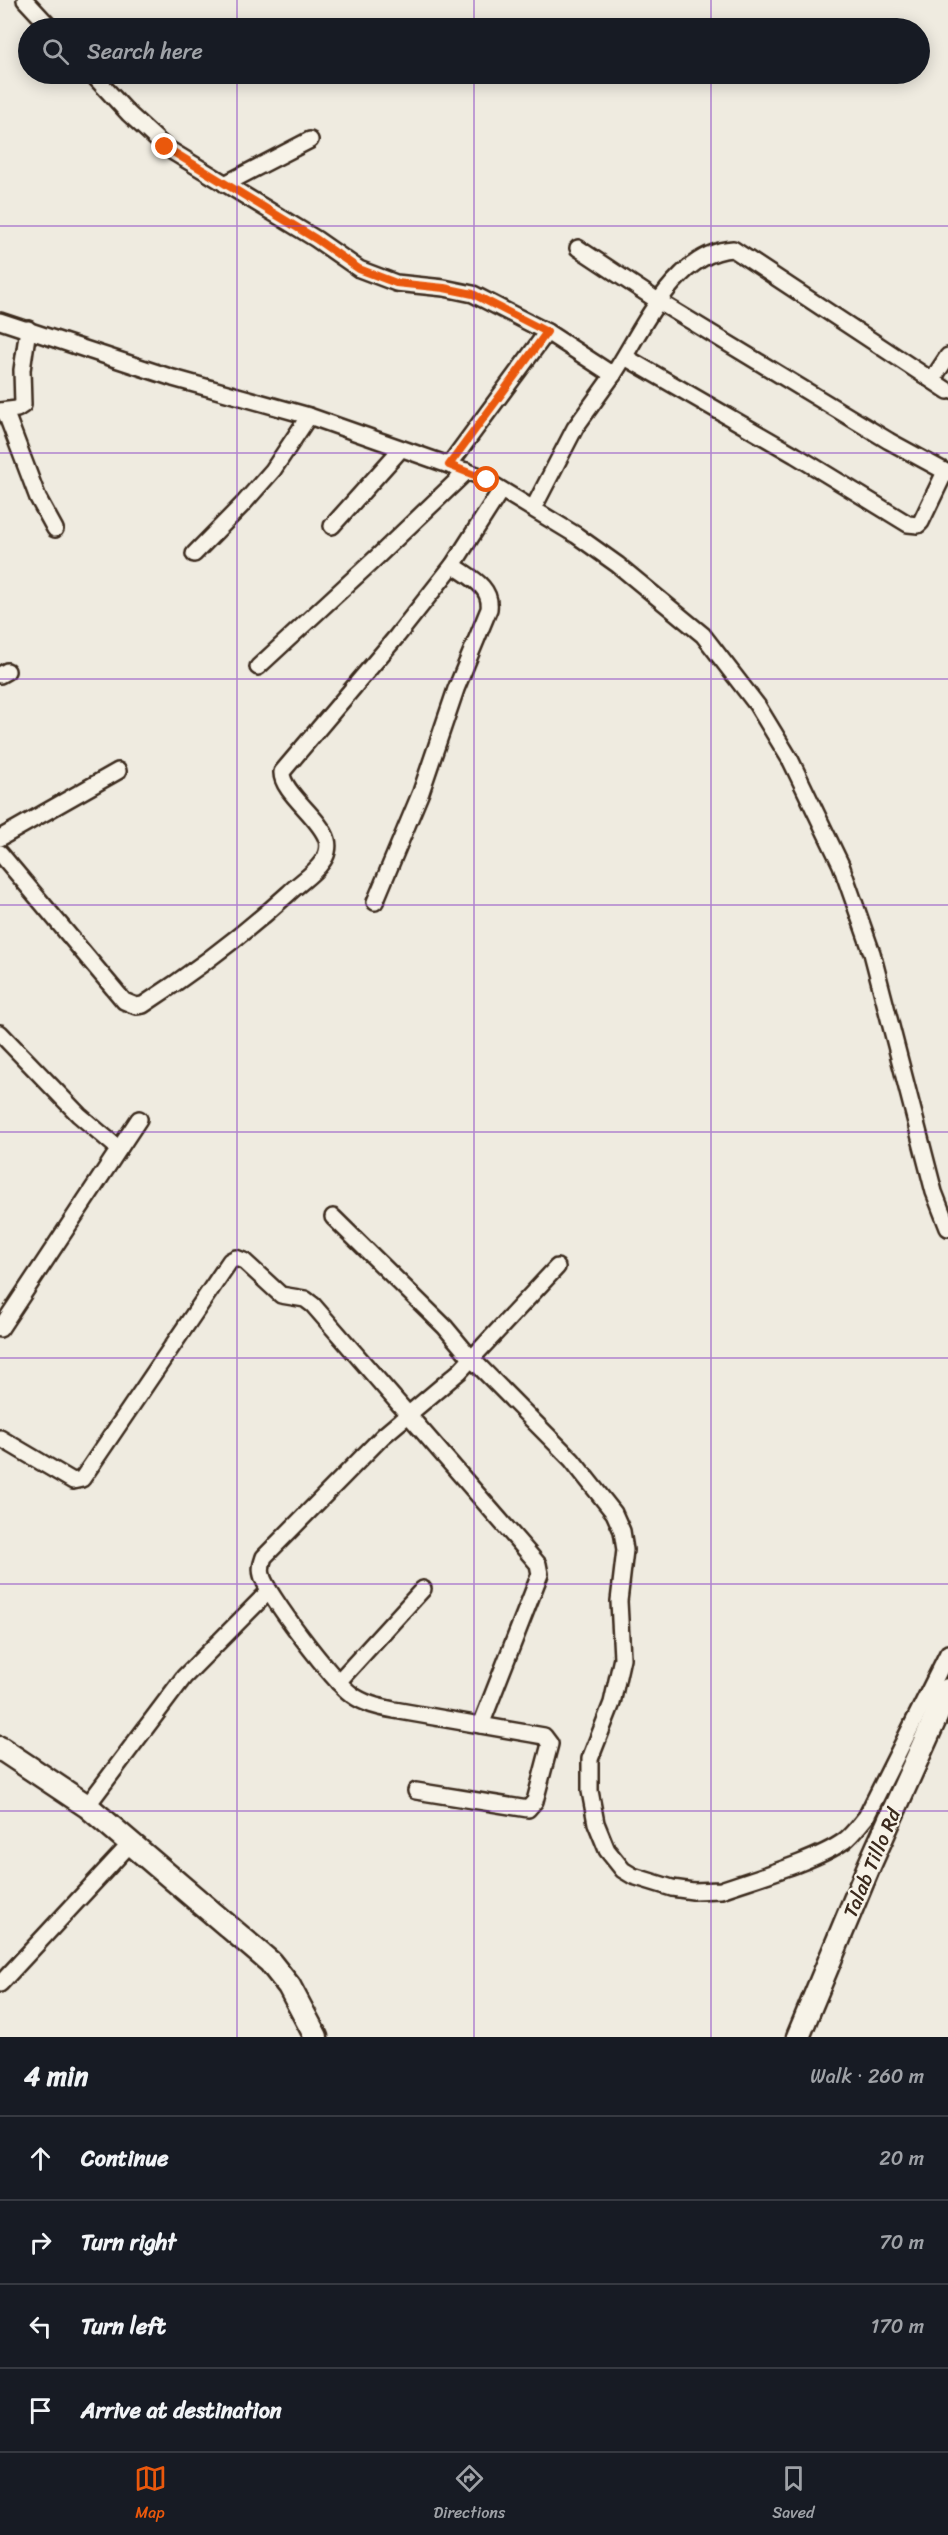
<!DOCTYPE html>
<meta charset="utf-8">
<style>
:root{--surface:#171b24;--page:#242831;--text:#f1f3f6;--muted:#9ea1a6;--line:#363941;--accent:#ea580c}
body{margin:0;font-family:Sriracha,sans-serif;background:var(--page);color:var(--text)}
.stop{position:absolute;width:18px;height:18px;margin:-14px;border:4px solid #ea580c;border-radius:50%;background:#fff}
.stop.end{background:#ea580c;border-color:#fff;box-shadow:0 2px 6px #0008}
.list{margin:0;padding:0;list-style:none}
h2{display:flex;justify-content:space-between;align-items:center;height:78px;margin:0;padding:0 24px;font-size:26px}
h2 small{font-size:20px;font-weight:400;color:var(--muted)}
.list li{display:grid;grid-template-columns:39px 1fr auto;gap:18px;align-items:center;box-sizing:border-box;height:84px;padding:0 24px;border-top:2px solid var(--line)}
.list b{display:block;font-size:22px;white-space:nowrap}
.list em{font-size:20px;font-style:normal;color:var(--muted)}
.icon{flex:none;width:33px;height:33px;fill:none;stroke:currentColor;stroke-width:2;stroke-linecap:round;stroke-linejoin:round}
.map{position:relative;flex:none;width:948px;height:2037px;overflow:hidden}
.search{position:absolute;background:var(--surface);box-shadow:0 3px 15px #0003;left:18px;right:18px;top:18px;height:66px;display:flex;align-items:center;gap:15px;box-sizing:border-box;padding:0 21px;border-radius:33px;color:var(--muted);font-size:22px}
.sheet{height:414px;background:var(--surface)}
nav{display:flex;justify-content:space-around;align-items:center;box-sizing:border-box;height:84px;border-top:2px solid var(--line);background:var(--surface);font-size:16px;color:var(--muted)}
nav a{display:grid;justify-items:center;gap:3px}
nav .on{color:var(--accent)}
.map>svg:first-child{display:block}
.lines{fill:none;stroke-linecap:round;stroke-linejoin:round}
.street-casing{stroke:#3b2a1e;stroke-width:20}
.secondary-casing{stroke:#3b2a1e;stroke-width:27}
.street{stroke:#f7f3e8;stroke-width:15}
.secondary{stroke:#f7f3e8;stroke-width:22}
.route{stroke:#ea580c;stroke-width:8}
.grid{fill:none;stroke:#7b2cbf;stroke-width:1.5;stroke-opacity:0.55}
.labels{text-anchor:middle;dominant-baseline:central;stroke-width:4.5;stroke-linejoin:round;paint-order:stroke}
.street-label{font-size:20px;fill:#3b2a1e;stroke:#f7f3e8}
</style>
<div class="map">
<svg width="948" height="2037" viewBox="0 0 948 2037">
<rect width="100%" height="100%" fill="#efebe0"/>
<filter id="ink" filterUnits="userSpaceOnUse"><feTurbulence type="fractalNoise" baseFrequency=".0167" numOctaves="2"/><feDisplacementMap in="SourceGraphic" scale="12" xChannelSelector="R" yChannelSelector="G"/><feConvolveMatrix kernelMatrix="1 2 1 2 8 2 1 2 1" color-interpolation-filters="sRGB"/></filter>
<g filter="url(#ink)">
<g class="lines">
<g class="street-casing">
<g id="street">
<path d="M25 0 51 28"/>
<path d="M92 74 129 114 165 147 316 239 359 269 396 283 444 288 473 294 547 332 613 375C641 333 674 252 733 249L948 391"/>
<path d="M225 184 310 140"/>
<path d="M578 248 658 301 889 441 948 473"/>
<path d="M0 321 173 378 309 416 477 475 576 535 618 565 703 635 757 705 791 761 841 865 872 953 934 1192 948 1228"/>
<path d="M625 357 795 455 908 524 918 525 921 522 945 472"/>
<path d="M932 380 948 356"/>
<path d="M0 411 17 409 23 405 22 370 28 329"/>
<path d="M5 411 38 498 55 529"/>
<path d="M449 465 547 332"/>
<path d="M534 507 575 428 613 375"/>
<path d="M332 526 401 449"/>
<path d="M194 554 243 504 273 470 309 416"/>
<path d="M258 667 377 557 467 471"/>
<path d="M0 675 7 671"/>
<path d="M0 838 118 771"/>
<path d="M0 853 124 1001 136 1006 143 1005C194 972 243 935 289 893 299 883 314 874 322 862 327 856 329 847 327 840 321 818 281 792 282 772L397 636 453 565 501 490"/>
<path d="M375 902 421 792 456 689 489 609C492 586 469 577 453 565"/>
<path d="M0 1033 79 1115 119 1149"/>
<path d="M333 1217 445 1327 470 1357 572 1460 614 1513 622 1531 625 1550 619 1601 622 1658 612 1703 590 1759V1791L596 1823 607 1850 623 1870 633 1876 672 1888 693 1891 721 1890C755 1878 816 1861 844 1841 853 1834 859 1825 866 1817L948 1653"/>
<path d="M0 1329 139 1119"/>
<path d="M0 1438 73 1481 82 1479 230 1261 236 1258 244 1261 281 1295 305 1299 313 1305 538 1564 540 1574 481 1725"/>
<path d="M338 1682 423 1589"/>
<path d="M416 1791 528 1809 535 1801 550 1744 544 1736 394 1710C379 1707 364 1704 351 1694 334 1682 266 1594 262 1575 260 1568 262 1563 264 1557L383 1436 460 1371 557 1267"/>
<path d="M87 1806 184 1677 269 1591"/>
<path d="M0 1984 131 1843"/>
</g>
</g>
<g class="secondary-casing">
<g id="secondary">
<path d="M0 1748 87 1806 270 1962 289 1986 316 2037"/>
<path d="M798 2037 869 1866 948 1690"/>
</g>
</g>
<use href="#street" class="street"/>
<use href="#secondary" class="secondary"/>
</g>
</g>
<g class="lines" filter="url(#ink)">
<path class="route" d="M165 147 316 239 359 269 396 283 444 288 473 294 547 332 449 465 487 480"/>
</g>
<path class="grid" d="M237 0V28M474 0V28M711 0V28M237 74V2037M474 74V2037M711 74V2037M0 226H948M0 453H948M0 679H948M0 905H948M0 1132H948M0 1358H948M0 1584H948M0 1811H948"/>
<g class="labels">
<g class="street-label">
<text transform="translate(872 1863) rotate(-67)">Talab Tillo Rd</text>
</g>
</g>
</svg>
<div class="stop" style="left:487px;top:480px"></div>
<div class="stop end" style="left:165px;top:147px"></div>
<div class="search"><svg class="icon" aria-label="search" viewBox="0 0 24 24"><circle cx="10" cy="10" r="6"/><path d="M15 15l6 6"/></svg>Search here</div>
</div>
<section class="sheet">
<h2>4 min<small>Walk · 260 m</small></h2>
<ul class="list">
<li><svg class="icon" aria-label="ahead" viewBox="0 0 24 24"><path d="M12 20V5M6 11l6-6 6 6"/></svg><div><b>Continue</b></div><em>20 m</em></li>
<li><svg class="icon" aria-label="right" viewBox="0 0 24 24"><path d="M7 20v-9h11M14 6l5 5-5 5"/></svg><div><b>Turn right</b></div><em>70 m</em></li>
<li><svg class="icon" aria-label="left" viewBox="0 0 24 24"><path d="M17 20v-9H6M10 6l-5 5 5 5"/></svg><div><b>Turn left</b></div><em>170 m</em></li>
<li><svg class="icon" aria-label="arrive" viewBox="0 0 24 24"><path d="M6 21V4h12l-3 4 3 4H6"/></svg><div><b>Arrive at destination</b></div></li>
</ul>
</section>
<nav>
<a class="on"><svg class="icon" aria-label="map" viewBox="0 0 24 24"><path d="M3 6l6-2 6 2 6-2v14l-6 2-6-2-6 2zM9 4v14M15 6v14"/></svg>Map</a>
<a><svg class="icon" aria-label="directions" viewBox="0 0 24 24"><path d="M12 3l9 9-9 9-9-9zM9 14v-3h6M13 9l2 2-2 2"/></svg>Directions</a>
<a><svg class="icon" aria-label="saved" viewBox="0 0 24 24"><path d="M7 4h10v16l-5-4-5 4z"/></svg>Saved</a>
</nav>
